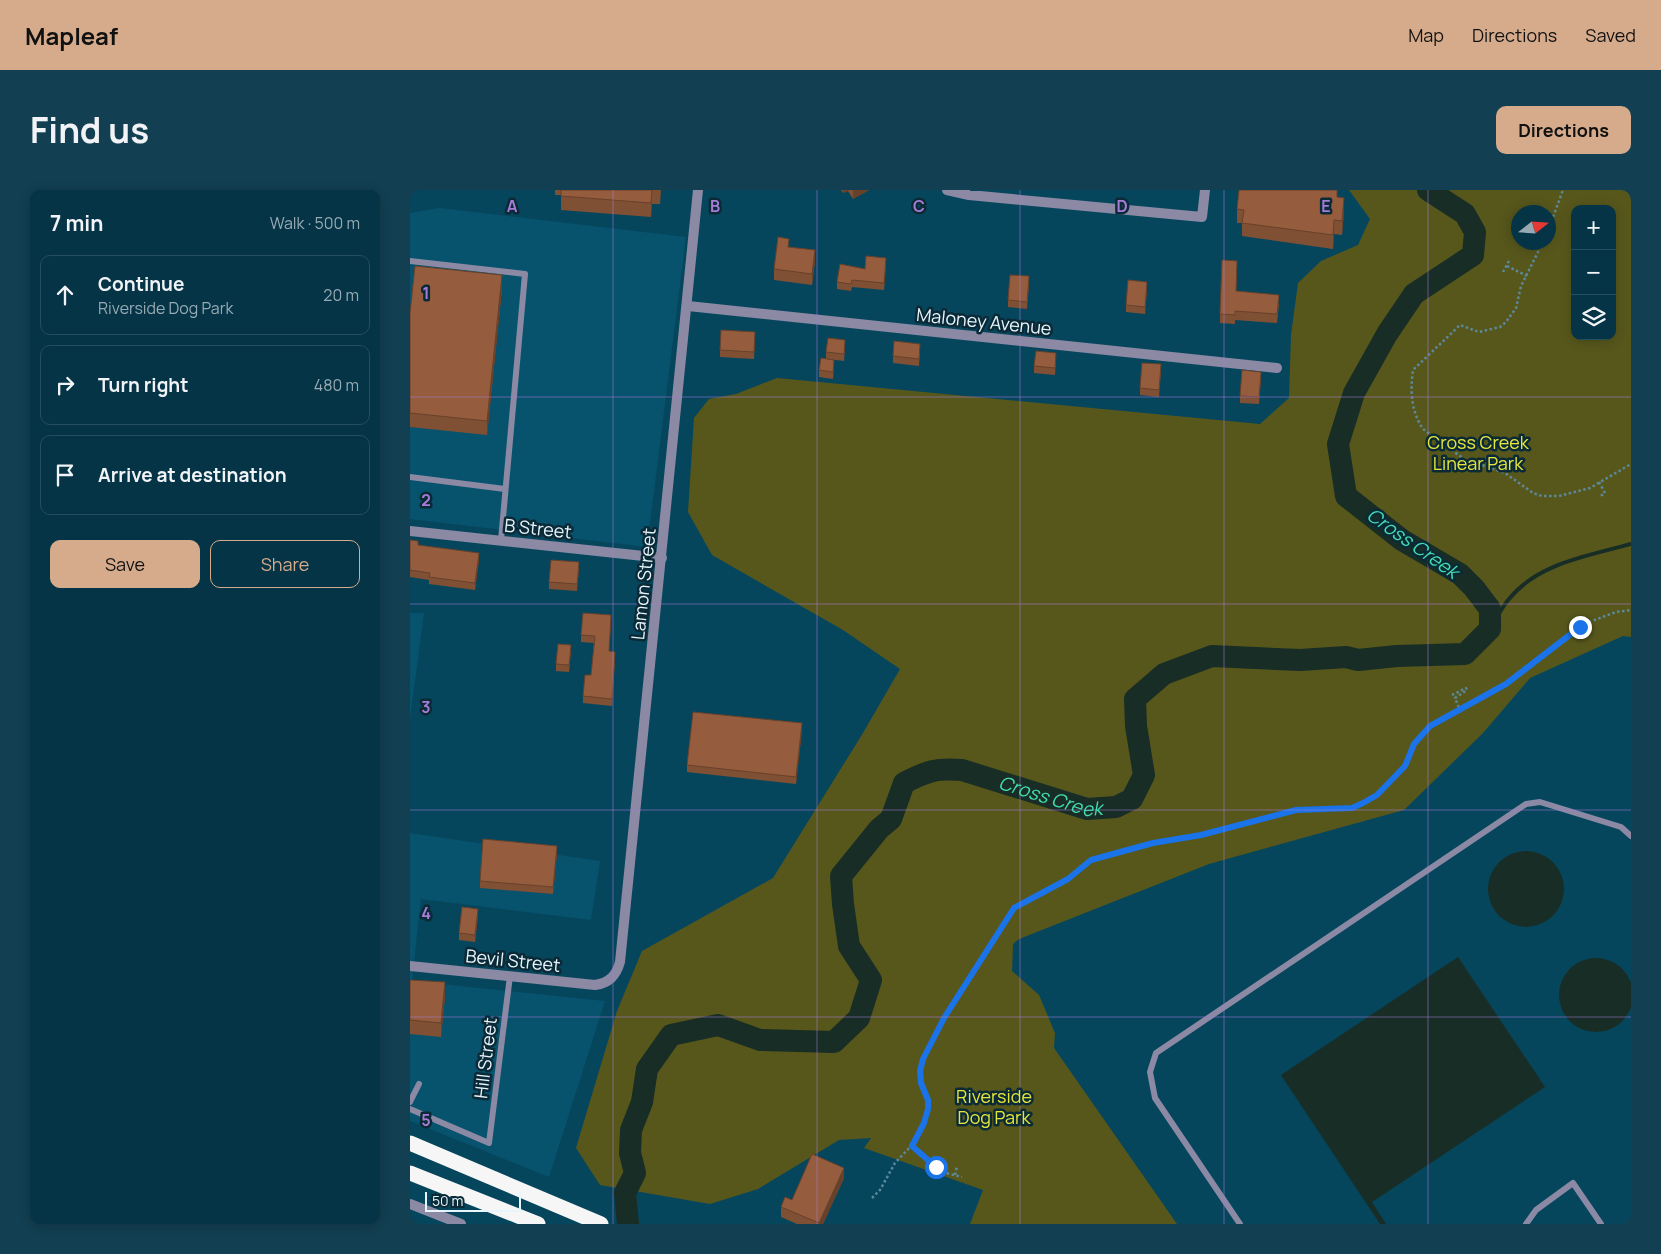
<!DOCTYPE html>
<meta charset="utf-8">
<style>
:root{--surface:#043446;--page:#123f51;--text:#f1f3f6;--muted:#97aab3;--line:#254f5f;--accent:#d6ab8b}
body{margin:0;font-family:Manrope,sans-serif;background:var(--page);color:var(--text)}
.controls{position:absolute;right:15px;top:15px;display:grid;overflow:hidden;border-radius:10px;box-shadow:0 2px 12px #0003}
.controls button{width:45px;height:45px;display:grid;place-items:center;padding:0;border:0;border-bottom:1px solid var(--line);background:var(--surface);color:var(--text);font:25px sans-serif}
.compass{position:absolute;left:1101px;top:15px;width:45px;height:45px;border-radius:50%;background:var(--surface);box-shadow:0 2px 12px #0003;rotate:73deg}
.scale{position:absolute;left:15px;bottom:12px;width:96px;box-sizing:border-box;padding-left:5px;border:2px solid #e7f5fc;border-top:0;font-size:14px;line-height:18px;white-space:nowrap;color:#e7f5fc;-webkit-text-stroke:4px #0b2a37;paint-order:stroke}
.stop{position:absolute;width:15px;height:15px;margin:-11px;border:4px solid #1a73e8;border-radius:50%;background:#fff}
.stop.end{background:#1a73e8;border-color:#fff;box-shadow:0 1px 5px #0008}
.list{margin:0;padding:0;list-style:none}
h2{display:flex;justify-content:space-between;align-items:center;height:65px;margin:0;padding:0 20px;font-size:21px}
h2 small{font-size:16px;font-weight:400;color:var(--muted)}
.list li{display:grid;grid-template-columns:32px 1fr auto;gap:15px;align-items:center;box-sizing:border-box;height:80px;margin:0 10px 10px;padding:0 10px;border:1px solid var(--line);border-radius:10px}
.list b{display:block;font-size:19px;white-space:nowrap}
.list p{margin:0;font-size:16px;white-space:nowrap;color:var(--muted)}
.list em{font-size:16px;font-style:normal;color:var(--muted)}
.actions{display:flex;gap:10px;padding:15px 20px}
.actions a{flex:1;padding:11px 0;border:1px solid var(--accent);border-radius:10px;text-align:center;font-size:18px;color:var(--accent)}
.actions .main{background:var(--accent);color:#111}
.icon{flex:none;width:28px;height:28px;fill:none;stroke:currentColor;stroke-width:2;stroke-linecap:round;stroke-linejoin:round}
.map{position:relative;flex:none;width:1221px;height:1034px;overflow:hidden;border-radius:10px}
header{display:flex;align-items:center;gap:30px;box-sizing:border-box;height:70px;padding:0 25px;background:var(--accent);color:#111}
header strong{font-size:24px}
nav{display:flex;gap:28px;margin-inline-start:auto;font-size:18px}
.intro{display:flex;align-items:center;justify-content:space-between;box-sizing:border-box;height:120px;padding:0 30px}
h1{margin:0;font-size:35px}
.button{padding:12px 22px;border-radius:10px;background:var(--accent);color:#111;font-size:18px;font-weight:700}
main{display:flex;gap:30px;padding:0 30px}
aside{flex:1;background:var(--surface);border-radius:10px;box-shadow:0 2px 12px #0003}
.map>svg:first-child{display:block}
.built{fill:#07526c}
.green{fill:#57571c;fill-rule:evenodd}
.water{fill:#182d25}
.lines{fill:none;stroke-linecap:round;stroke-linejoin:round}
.stream{stroke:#182d25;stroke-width:4}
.river{stroke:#182d25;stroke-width:22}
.path{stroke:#5c899a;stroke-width:2.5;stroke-dasharray:2.5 2.5;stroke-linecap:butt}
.lane{stroke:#8b89a4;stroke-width:6}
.street{stroke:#8b89a4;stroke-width:10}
.highway{stroke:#f6f6f6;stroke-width:15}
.wall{fill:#805034}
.shaded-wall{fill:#68412b}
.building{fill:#955d3d;stroke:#68412b}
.route{stroke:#1a73e8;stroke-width:6}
.grid{fill:none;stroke:#a67cd7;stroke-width:1;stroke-opacity:0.55}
.labels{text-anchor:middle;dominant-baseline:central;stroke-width:5;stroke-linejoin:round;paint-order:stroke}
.street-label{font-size:18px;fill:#e7f5fc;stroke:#0b2a37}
.park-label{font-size:18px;fill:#e6e53a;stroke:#0b2a37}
.water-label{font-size:19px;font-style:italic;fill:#44dcaf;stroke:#0b2a37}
.grid-label{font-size:16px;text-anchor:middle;font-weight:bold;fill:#a67cd7;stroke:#0b2a37;stroke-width:5;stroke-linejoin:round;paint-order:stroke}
</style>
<header>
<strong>Mapleaf</strong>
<nav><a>Map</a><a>Directions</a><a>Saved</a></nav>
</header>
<div class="intro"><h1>Find us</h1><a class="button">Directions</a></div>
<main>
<aside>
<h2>7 min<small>Walk · 500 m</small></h2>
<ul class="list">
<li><svg class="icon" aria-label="ahead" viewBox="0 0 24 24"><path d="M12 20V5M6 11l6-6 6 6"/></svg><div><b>Continue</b><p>Riverside Dog Park</p></div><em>20 m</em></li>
<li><svg class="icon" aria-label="right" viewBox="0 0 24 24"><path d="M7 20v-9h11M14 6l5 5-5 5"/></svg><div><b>Turn right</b></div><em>480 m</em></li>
<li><svg class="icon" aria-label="arrive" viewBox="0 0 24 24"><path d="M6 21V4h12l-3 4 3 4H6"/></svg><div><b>Arrive at destination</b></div></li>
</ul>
<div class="actions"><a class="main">Save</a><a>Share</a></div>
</aside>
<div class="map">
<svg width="1221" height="1034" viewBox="0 0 1221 1034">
<rect width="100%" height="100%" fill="#06465d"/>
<g class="built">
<path d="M29 18 276 47 237 357 0 329V23Z"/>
<path d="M0 423H14L0 529Z"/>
<path d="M0 643 190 671 181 730 11 709 2 791 195 811 139 987 0 931Z"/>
</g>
<path class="green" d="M939 0H1221V447L1213 446 1120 488 1073 543 994 620 799 674 609 749 603 754 602 781 629 805 645 843 644 858 767 1034H560L573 1000 454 958 461 948 429 950 348 999 300 1014 190 995 166 958 207 821 232 761 363 688 453 543 490 479 433 440 302 365 278 322 284 228 299 209 326 204 367 188 850 234 879 208 881 145 888 93 911 71 948 55 960 29ZM1165 19H1202V146H1165ZM1108 22H1138V52H1108Z"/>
<g class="water">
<circle cx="1116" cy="699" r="38"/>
<path d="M1048 767 1135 897 962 1012 976 1034H970L871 885Z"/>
<circle cx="1186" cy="805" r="37"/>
</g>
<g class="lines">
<path class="stream" d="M1080 439C1086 430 1091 418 1099 409 1128 373 1178 366 1221 354"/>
<path class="river" id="s1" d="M218 1034 215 1003 225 983 220 963 221 940 232 912 237 879 261 845 308 835 350 850 424 852 449 828 461 790 439 756 433 714 431 686 469 639 481 629 494 593C517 581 526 578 552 580L677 619 706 617 722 609 734 585 726 536 725 509 754 484 802 466 890 470 936 467 948 470 987 466 1055 464 1080 439V419L1064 398 1050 384 992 350 936 306 928 254 944 203 977 144 1004 104 1063 65 1065 42 1055 24 1018 0"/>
<g class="path">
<path d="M1138 41 1153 0"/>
<path d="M1133 52 1111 96 1106 118 1096 132 1090 137 1069 142 1050 135 1003 180C1000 201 1001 221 1013 239L1054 269 1095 283 1123 303 1132 306H1149L1180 298 1221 274"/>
<path d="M1097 76 1117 86"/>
<path d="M1093 82 1100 69"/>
<path d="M1189 292 1195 303 1189 307"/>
<path d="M1042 505 1056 498 1057 500 1045 508 1050 520"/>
<path d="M501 956 536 983 552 987"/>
<path d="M545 985 547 976"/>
<path d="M462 1008 470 1000 485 973 501 956 514 933 518 910 511 893 510 881 513 869 534 828 604 717 657 689 681 670 743 653 791 645 886 620 942 618 953 613 967 605 995 576 1004 554 1020 536 1096 494 1174 434 1206 422 1221 420"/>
</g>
<g class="lane">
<path d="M0 71 115 84 91 350"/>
<path d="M0 287 95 299"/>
<path d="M0 912 9 894"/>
<path d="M0 919 79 953 100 786"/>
<path d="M830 1034 745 908 740 882 746 863 1116 614 1130 612 1211 637 1221 646"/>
<path d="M1116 1034 1126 1020 1163 993 1191 1034"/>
</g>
<g class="street">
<path d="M537 0 559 5 792 27 795 0"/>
<path d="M278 116 867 178"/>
<path d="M0 341 252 368"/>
<path d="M0 776 185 795C199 793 206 786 210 772L288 0"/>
<path d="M0 1014 51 1034"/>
</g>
<g class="highway">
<path d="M0 953 191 1034"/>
<path d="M0 983 128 1034"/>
</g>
</g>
<g class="wall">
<path d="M145 0H251L250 14H242L241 27 151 20V5H145Z"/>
<path d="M431 0H459L443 9 438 1 433 3Z"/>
<path d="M928 7 934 22 932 45 924 44 923 59 832 46V33H827V19Z"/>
<path d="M379 57 405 71 402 95 364 90V79Z"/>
<path d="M476 75 474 100 442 97 441 101 427 99V92L455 79Z"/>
<path d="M827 80 826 101 869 114 867 133 825 130V134L810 133V124Z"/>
<path d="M619 94 617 119 598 117V110Z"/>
<path d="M92 99 77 245 0 237V123Z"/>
<path d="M737 99 735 124 716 122V115Z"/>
<path d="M345 149 344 169 310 167V160Z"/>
<path d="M435 157 434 171 418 169 424 177 423 189 409 187V180L416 169V162Z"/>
<path d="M510 161 509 176 483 173V166Z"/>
<path d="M646 170 645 185 624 183V176Z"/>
<path d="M751 181 749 207 730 205V198Z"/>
<path d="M851 189 849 214 830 213V206Z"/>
<path d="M0 350 8 355 69 370 65 400 19 394V390L0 387Z"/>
<path d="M169 379 167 401 139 399V392Z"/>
<path d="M201 432 199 461 205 469 202 516 173 513V506L181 485 184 453 171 452V445Z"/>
<path d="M161 462 159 482 146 481V474Z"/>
<path d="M392 540 386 594 277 582V575Z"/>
<path d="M147 663 143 704 70 698V691Z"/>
<path d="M68 726 65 752 49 750V743Z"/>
<path d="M0 790 35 806 31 847 0 844Z"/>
<path d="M434 988 413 1034H387L371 1027V1017L382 1010Z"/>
</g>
<g class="shaded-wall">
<path d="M242 0V14L241 27V13Z"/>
<path d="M433 0H438V1L433 3Z"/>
<path d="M443 0H459L443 9Z"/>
<path d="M934 8V22L932 45V31Z"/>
<path d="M924 30V44L923 59V45Z"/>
<path d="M405 60V71L402 95V84Z"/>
<path d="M92 85V99L77 245V231Z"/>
<path d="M69 363V370L65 400V393Z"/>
<path d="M392 533V540L386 594V587Z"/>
<path d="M147 656V663L143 704V697Z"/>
<path d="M68 719V726L65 752V745Z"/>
<path d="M35 792V806L31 847V833Z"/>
<path d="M434 978V988L413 1034H409Z"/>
</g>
<g class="building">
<path d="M151 0H242L241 13 151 6Z"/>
<path d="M829 0H927V7L934 8 932 31 924 30 923 45 832 33 834 20 827 19Z"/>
<path d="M368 47 379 49 378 57 405 60 402 84 364 79Z"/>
<path d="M456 66 476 68 474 93 442 90 441 94 427 92 430 74 455 79Z"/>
<path d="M812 70 827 71 826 101 869 105 867 124 825 121V125L810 124Z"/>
<path d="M5 76 92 85 77 231 0 223V123Z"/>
<path d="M600 85 619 86 617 112 598 110Z"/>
<path d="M718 90 737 92 735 117 716 115Z"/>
<path d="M311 140 345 142 344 162 310 160Z"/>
<path d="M418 148 435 150 434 164 416 162Z"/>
<path d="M484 151 510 154 509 169 483 166Z"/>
<path d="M626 161 646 163 645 178 624 176Z"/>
<path d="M411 168 424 170 423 182 409 180Z"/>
<path d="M732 173 751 174 749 200 730 198Z"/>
<path d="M832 180 851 182 849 207 830 206Z"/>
<path d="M0 350 8 351V355L69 363 65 393 19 387 20 383 0 380Z"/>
<path d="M141 370 169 372 167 394 139 392Z"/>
<path d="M173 423 201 425 199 461 205 462 202 509 173 506 175 485H181L185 446 171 445Z"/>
<path d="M148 454 161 455 159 475 146 474Z"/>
<path d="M283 522 392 533 386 587 277 575Z"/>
<path d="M73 649 147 656 143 697 70 691Z"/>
<path d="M52 717 68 719 65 745 49 743Z"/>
<path d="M0 790 35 792 31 833 0 830Z"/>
<path d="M402 964 434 978 409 1033 371 1017 375 1007 382 1010Z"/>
</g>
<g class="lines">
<path class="route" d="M526 977 502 956 514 933 518 919V910L511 893 510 881 513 869 534 828 604 718 658 689 681 670 743 653 791 645 886 620 942 618 953 613 967 605 995 576 1004 554 1020 536 1096 494 1170 437"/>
</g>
<path class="grid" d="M203 0V1034M407 0V1034M610 0V1034M814 0V1034M1018 0V1034M0 207H1221M0 414H1221M0 620H1221M0 827H1221"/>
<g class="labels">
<g class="street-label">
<text transform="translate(574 131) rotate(6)">Maloney Avenue</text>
<text transform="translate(128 338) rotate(6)">B Street</text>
<text transform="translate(233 394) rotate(-84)">Lamon Street</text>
<text transform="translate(103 770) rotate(6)">Bevil Street</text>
<text transform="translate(75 868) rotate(-83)">Hill Street</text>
</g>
<g class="park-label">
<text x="1068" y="252">Cross Creek<tspan x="1068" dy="21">Linear Park</tspan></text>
<text x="584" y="906">Riverside<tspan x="584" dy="21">Dog Park</tspan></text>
</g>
<g class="water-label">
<text transform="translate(1003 353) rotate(35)">Cross Creek</text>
<text stroke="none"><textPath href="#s1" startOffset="822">Cross Creek</textPath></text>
</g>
</g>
<g class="grid-label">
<text x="102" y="22">A</text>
<text x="305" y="22">B</text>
<text x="509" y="22">C</text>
<text x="712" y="22">D</text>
<text x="916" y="22">E</text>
<text x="16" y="109">1</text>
<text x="16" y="316">2</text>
<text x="16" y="523">3</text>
<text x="16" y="729">4</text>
<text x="16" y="936">5</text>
</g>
</svg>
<div class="controls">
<button>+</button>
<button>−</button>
<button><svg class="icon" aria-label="layers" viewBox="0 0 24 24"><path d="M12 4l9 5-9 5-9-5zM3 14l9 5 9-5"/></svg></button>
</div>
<svg class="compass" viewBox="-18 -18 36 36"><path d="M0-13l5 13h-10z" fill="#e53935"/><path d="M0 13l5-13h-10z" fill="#97aab3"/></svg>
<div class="scale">50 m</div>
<div class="stop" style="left:526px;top:977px"></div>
<div class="stop end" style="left:1170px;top:437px"></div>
</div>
</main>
